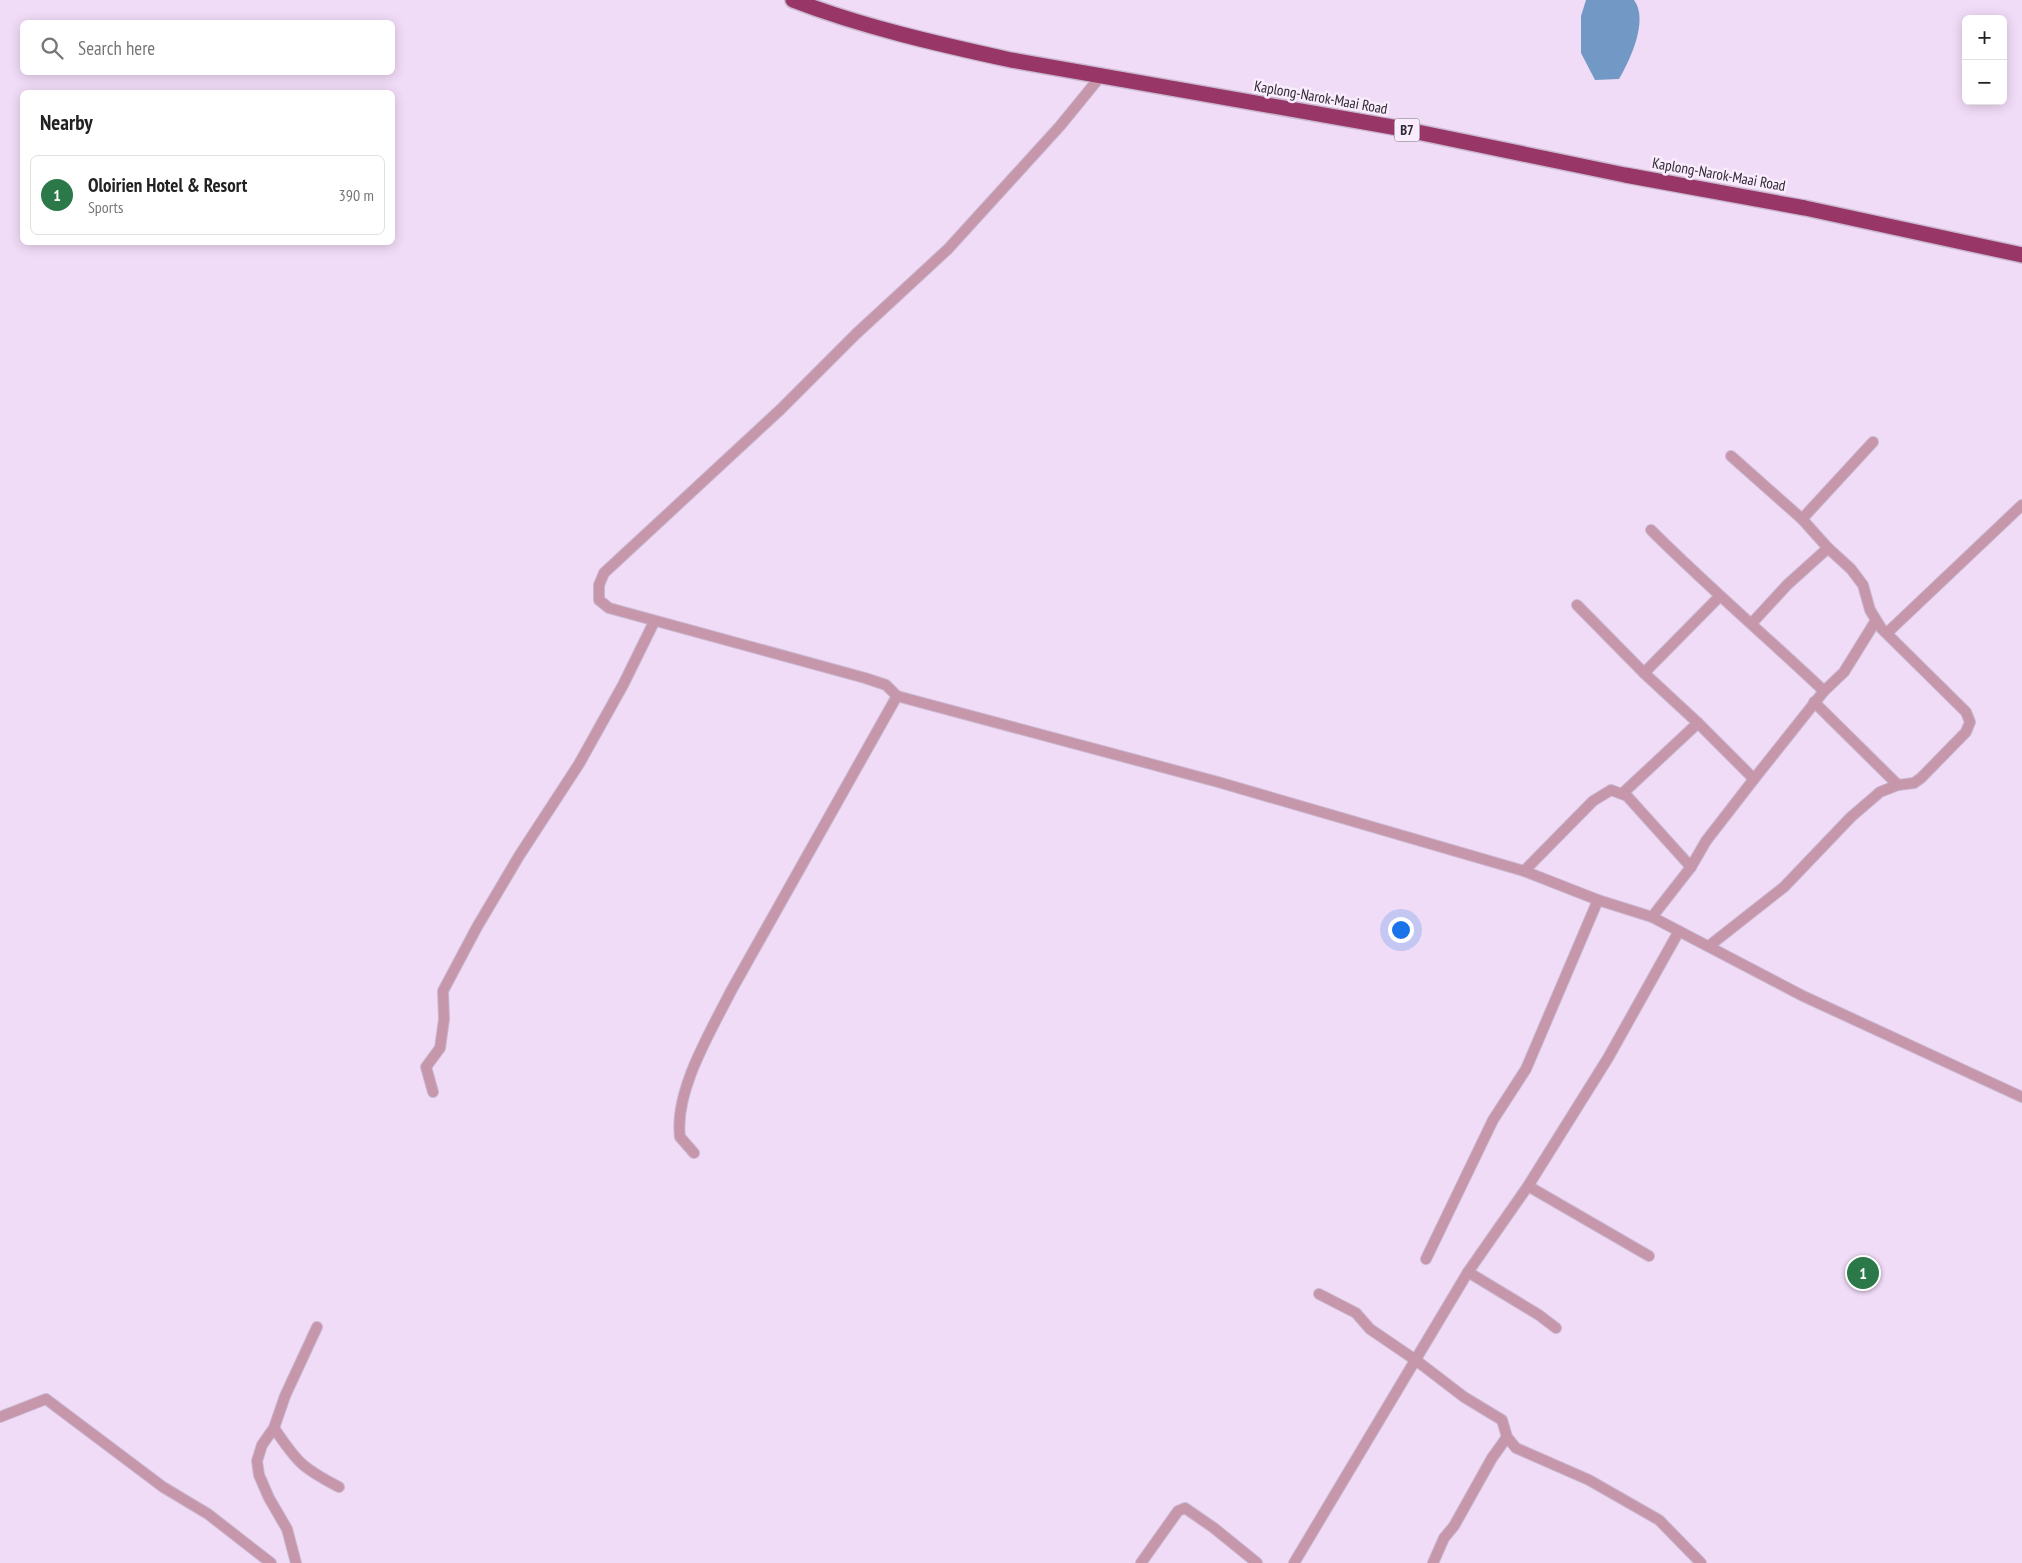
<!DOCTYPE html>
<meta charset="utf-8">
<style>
:root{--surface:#fff;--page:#f6f6f6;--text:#222;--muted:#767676;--line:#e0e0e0;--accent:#2b7848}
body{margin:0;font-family:"PT Sans Narrow",sans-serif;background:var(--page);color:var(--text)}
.controls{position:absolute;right:15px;top:15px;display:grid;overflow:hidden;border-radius:8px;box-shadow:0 2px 12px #0003}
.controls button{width:45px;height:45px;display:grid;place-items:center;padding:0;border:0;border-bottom:1px solid var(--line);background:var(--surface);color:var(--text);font:25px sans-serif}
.you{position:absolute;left:1400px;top:929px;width:18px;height:18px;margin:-12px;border:4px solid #fff;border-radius:50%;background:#1a73e8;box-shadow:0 0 0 8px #1a73e833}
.badge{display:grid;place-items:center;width:32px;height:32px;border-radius:50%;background:var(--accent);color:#fff;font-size:16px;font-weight:700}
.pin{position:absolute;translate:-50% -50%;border:2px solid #fff;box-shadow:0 1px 5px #0006}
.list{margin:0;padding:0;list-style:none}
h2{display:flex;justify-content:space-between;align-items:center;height:65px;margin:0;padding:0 20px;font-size:21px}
h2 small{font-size:16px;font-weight:400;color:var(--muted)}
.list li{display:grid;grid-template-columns:32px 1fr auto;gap:15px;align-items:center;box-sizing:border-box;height:80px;margin:0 10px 10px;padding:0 10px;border:1px solid var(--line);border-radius:8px}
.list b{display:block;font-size:19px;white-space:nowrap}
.list p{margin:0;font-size:16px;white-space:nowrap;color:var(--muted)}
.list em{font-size:16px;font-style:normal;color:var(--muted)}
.icon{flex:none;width:28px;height:28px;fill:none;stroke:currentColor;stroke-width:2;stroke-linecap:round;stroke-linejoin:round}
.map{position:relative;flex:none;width:2022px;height:1563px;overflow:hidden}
.search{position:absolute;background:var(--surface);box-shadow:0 2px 12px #0003;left:20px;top:20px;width:375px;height:55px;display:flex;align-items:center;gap:12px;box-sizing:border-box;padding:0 18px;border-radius:8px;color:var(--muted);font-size:19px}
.panel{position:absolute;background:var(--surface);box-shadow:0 2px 12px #0003;left:20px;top:90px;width:375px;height:155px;border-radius:8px}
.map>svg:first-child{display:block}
.water{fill:#7299c6}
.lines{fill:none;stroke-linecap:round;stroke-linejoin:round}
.street-casing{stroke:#cab8d0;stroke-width:12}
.highway-casing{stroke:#cab8d0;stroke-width:18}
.street{stroke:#c696aa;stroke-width:10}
.highway{stroke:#973667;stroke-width:15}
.labels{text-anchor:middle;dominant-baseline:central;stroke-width:5;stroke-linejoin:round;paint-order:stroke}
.shield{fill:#f9edfd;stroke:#6c636f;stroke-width:1}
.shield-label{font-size:14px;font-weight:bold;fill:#302832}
.street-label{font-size:15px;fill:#302832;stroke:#f9edfd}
</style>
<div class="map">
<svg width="2022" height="1563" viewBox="0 0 2022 1563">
<rect width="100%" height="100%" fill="#f1dcf7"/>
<g class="water">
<path d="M1586 0H1634C1649 20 1630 60 1619 79L1595 80 1581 53V16Z"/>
<path d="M1870 1266 1872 1277 1855 1279 1854 1269Z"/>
</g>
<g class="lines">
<g class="street-casing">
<g id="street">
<path d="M1802 519 1873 442"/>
<path d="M1651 530C1707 586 1767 637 1824 691"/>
<path d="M1577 605 1644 673 1698 723 1623 793"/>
<path d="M1752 623 1787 585 1828 548"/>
<path d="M1887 633 2022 505"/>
<path d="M1644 673 1719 597"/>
<path d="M897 696 1218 782 1524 871 1598 900 1652 917 1803 996 2022 1097"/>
<path d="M1814 702 1898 785"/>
<path d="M1698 723 1754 779"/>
<path d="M1524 871 1593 801 1611 790 1627 796 1691 867"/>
<path d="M1652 917 1691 867 1706 841 1754 779 1824 691 1844 672 1875 622"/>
<path d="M1709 946 1784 887 1851 817 1880 792 1898 785 1914 783 1921 778 1966 732 1970 722 1966 712 1881 628 1870 610 1863 585 1851 569 1828 548 1802 519 1731 456"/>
<path d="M433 1092 426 1067 440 1048 444 1019 443 991 477 927 519 856 579 764 623 685 654 622"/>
<path d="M694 1153 680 1137C674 1091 711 1031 731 991L897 696 886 685 865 678 609 608 599 600V585L604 573 781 409 856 334 948 249 1060 126 1100 77"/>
<path d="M1528 1186 1649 1256"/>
<path d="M1426 1259 1493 1120 1526 1069 1598 900"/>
<path d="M1468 1272 1539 1315 1556 1328"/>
<path d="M1319 1294 1356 1313 1370 1329 1417 1361 1464 1397 1502 1420 1507 1437 1516 1448 1589 1480 1659 1520 1701 1563"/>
<path d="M0 1417 46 1399 163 1487 208 1514 271 1563"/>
<path d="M274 1428C297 1462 302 1468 339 1487"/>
<path d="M296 1563 287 1529 269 1498 259 1475 257 1461 262 1445 274 1428 285 1396 317 1327"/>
<path d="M1141 1563 1178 1511 1185 1508 1214 1528 1257 1563"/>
<path d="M1294 1563 1468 1272 1528 1186 1608 1058 1679 931"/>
<path d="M1433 1563 1444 1538 1454 1526 1492 1458 1507 1437"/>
</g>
</g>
<g class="highway-casing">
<path id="highway" d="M793 0C863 27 938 44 1011 60L1398 128 1625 175 1805 208 2022 255"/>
</g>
<use href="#street" class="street"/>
<use href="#highway" class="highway"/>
</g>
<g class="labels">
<rect class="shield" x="1394.5" y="118.5" width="25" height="23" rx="4"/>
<g class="shield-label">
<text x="1407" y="130">B7</text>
</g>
<g class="street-label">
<text transform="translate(1321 97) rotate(10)">Kaplong-Narok-Maai Road</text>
<text transform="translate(1719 174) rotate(10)">Kaplong-Narok-Maai Road</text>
</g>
</g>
</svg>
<div class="controls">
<button>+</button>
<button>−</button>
</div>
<div class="you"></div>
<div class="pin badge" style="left:1863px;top:1273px">1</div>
<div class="search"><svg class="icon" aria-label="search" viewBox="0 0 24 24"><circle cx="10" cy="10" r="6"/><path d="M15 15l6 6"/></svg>Search here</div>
<section class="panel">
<h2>Nearby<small></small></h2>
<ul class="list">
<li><span class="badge">1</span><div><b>Oloirien Hotel &amp; Resort</b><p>Sports</p></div><em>390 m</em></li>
</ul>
</section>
</div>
